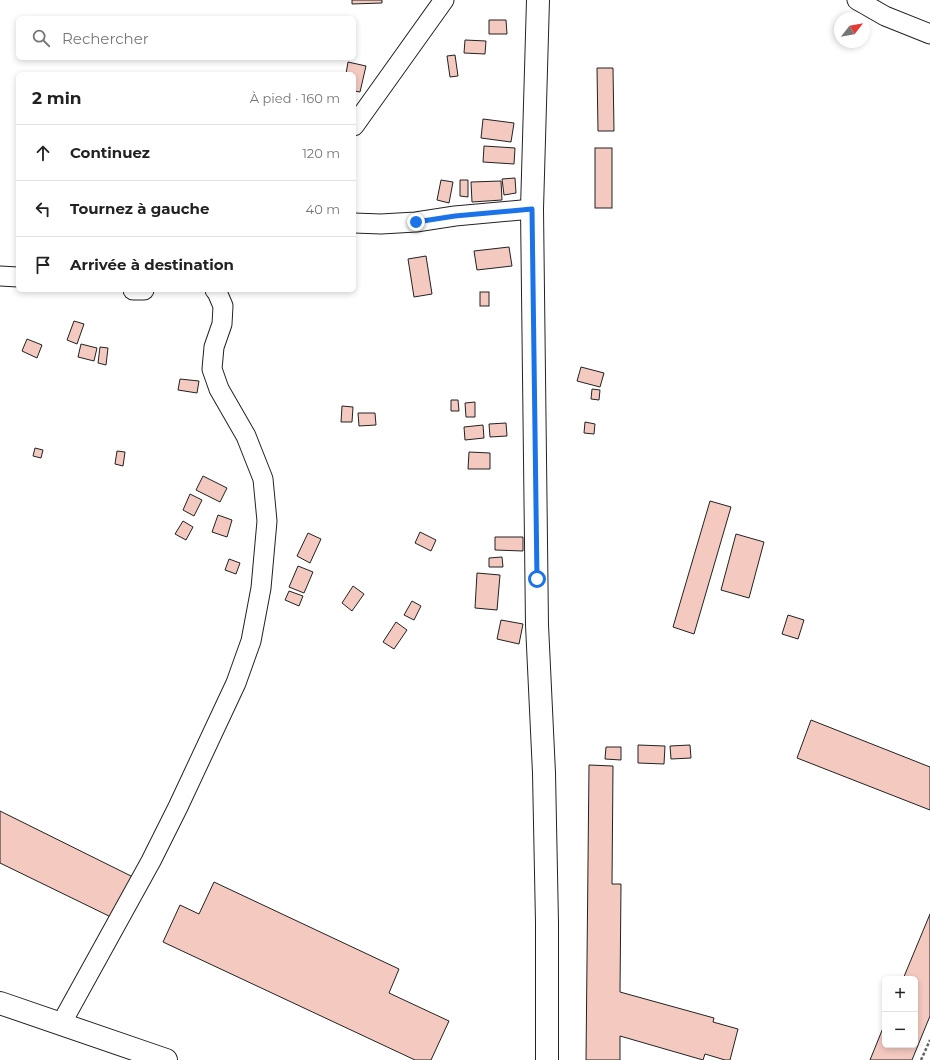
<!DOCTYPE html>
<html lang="fr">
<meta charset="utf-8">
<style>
:root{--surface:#fff;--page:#f2f2f2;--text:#222;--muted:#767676;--line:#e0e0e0}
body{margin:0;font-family:Montserrat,sans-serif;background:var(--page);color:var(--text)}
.controls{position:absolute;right:12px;bottom:12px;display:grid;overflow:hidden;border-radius:6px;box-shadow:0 2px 6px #0003}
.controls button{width:36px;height:36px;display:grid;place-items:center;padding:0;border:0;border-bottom:1px solid var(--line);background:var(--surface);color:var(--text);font:20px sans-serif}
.compass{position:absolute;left:834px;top:12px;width:36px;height:36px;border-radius:50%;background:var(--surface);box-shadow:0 2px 6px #0003;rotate:59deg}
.stop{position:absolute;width:12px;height:12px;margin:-9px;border:3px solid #1a73e8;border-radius:50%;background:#fff}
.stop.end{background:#1a73e8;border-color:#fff;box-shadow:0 1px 4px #0008}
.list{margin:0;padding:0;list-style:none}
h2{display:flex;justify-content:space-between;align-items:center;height:52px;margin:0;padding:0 16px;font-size:17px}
h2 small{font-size:13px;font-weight:400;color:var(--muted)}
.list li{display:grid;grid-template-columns:26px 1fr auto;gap:12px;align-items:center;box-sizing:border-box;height:56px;padding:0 16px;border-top:1px solid var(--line)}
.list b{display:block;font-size:15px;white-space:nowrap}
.list em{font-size:13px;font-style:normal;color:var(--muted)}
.icon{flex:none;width:22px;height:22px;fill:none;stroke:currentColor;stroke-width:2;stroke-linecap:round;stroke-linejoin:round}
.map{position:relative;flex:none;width:930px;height:1060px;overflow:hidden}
.search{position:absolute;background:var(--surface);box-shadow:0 2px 6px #0003;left:16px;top:16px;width:340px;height:44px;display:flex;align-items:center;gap:10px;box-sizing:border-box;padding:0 14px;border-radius:6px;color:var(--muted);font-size:15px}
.panel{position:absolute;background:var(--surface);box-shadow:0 2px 6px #0003;left:16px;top:72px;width:340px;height:220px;border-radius:6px}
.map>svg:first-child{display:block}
.building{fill:#f3c9c0;stroke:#222}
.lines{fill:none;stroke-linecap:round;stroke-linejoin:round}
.street-casing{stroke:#222;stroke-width:21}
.secondary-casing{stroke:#222;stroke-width:24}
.path{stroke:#646464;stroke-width:2.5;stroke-dasharray:3 2;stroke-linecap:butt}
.street{stroke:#fff;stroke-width:19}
.secondary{stroke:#fff;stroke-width:22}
.route{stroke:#1a73e8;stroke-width:5}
</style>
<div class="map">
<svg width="930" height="1060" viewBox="0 0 930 1060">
<rect width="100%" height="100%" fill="#fff"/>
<g class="building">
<path d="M352 0H382V3L352 4Z"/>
<path d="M489 20H506L507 34H489Z"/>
<path d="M465 40 486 41 485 54 464 53Z"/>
<path d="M455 55 458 76 450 77 447 56Z"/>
<path d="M348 62 366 66 360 92 354 91V74H346Z"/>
<path d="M597 68H613L614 131H598Z"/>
<path d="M483 119 514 123 511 142 481 138Z"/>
<path d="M484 146 515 148 514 164 483 162Z"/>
<rect x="595" y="148" width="17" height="60"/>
<path d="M515 178 516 193 504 195 502 179Z"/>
<path d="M441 180 453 182 449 203 437 200Z"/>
<path d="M460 180H468V197L460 196Z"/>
<path d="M501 181 502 200 472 202 471 182Z"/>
<path d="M509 247 512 266 477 270 474 251Z"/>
<path d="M426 256 432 294 414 297 408 259Z"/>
<rect x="480" y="292" width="9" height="14"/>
<path d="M74 321 84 324 77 344 67 340Z"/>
<path d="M27 339 42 345 37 358 22 351Z"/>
<path d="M81 344 97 348 94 361 78 357Z"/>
<path d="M100 347 108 348 106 365 98 363Z"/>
<path d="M581 367 604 373 600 387 577 381Z"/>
<path d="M180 379 199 381 197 393 178 390Z"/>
<path d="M592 389 600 390 599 400 591 399Z"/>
<path d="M451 400H458L459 411H451Z"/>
<path d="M475 402V417H466L465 403Z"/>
<path d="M342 406 353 407 352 422H341Z"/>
<path d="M358 413H375L376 425 359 426Z"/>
<path d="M585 422 595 424 594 434 584 433Z"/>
<path d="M506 423 507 436 490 437 489 424Z"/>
<path d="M483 425 484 438 465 440 464 427Z"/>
<path d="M35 448 43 450 41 458 33 456Z"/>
<path d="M117 451 125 452 123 466 115 464Z"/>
<path d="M469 452 490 453V469H468Z"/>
<path d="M203 476 227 488 220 502 196 490Z"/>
<path d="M190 494 202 500 194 516 183 510Z"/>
<path d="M710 501 731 507 694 634 673 627Z"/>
<path d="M218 515 232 520 227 537 212 532Z"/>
<path d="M183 521 193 527 186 540 175 534Z"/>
<path d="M420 532 436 540 431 551 415 543Z"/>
<path d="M308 533 321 539 310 563 297 556Z"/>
<path d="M736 534 764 542 749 598 721 590Z"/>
<path d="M495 537H523V551L495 550Z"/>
<path d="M502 557 503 567H489V558Z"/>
<path d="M229 559 240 563 236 574 225 570Z"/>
<path d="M298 566 313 572 304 593 289 587Z"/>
<path d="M477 573 500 575 497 610 475 608Z"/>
<path d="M353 586 364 594 352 611 342 603Z"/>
<path d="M289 591 303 596 299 606 285 600Z"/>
<path d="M412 601 421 606 414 620 404 615Z"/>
<path d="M788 615 804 620 798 639 782 634Z"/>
<path d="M501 620 523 624 519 644 497 639Z"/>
<path d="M396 622 407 630 394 649 383 642Z"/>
<path d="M811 720 930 767V810L797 758Z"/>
<path d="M638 745 665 746 664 764 638 763Z"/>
<path d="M690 745 691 758 671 759 670 746Z"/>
<path d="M606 747H621V760L605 759Z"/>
<path d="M589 765 613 766 612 884H621L620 992 714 1018 713 1022 738 1029 730 1060H725L705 1054 703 1060 620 1036V1060H586Z"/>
<path d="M0 811 133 877 113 918 0 863Z"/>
<path d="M214 882 399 969 389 993 449 1021 431 1060H415L163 942 180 905 199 914Z"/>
<path d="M930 914V1016L912 1060H870L885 1023V1045H915V979H903Z"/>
</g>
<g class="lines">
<g class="street-casing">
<g id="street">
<path d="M857 0 885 16 930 34"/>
<path d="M354 126 444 0"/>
<path d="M354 223 381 224 416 222 455 216 532 209"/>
<path d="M0 276 18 277"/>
<path d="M133 290H144"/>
<path d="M61 1024 151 861 178 807 236 683 251 641 261 588 267 521 263 479 246 436 219 389 212 369 214 347 222 324 223 306 217 292 215 290"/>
</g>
</g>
<g class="secondary-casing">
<g id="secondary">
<path d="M538 0 532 209 537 625 544 773 547 923V1060"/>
<path d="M0 1003 166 1060"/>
</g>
</g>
<path class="path" d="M921 1060 930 1040"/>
<use href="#street" class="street"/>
<use href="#secondary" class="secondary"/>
</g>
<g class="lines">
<path class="route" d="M416 222 455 216 532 209 537 579"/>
</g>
</svg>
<div class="controls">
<button>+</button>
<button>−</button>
</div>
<svg class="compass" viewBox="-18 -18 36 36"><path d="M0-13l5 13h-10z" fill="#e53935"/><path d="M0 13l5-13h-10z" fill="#767676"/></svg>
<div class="stop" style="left:537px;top:579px"></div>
<div class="stop end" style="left:416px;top:222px"></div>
<div class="search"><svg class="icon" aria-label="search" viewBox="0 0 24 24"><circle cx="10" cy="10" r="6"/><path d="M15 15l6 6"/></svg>Rechercher</div>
<section class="panel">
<h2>2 min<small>À pied · 160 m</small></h2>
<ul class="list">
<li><svg class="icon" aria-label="ahead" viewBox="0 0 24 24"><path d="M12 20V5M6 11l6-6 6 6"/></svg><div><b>Continuez</b></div><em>120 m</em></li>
<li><svg class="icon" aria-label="left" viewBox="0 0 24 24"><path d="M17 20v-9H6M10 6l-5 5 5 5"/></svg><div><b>Tournez à gauche</b></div><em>40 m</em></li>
<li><svg class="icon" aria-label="arrive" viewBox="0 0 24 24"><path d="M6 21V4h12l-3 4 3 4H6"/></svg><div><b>Arrivée à destination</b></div></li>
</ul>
</section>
</div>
